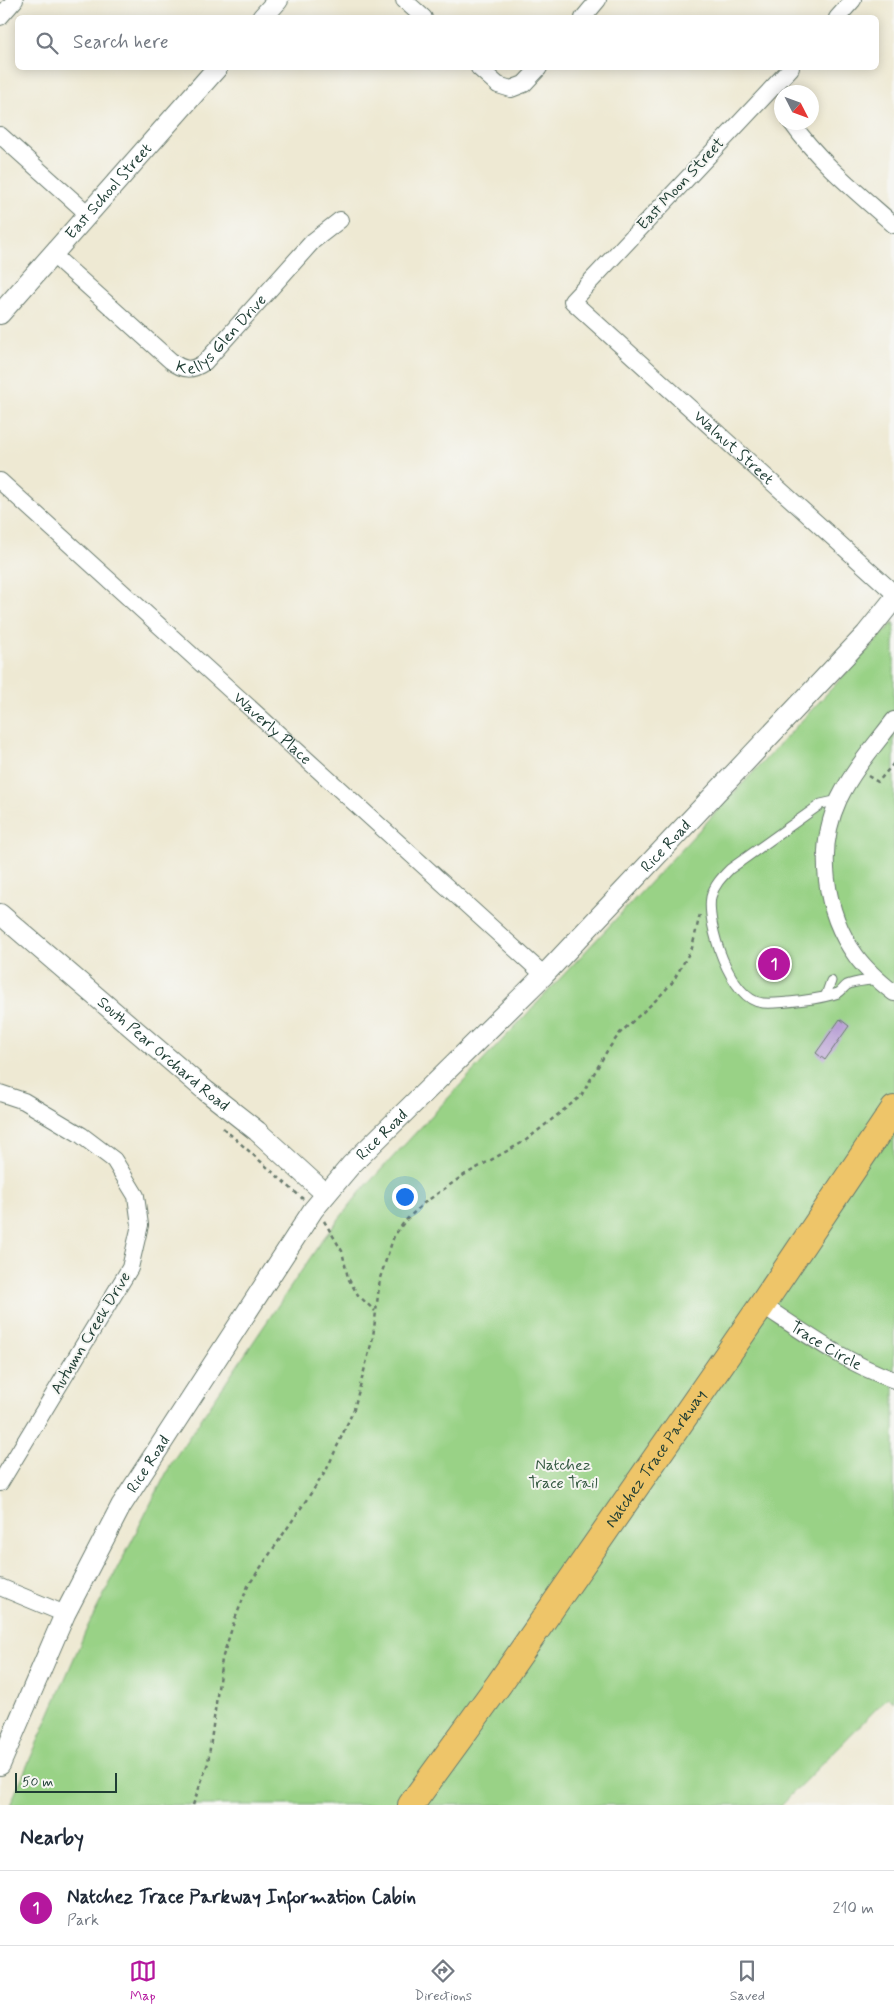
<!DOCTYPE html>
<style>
:root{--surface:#fff;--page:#f6f6f7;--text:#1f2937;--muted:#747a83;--line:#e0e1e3;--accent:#b5179e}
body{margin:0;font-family:Mynerve,sans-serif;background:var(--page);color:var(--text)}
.compass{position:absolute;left:774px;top:85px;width:45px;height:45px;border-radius:50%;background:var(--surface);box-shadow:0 2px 12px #0003;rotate:132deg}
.scale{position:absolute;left:15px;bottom:12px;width:102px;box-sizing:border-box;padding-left:5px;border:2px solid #1f3d34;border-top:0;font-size:14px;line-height:18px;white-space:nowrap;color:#1f3d34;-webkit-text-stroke:4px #f6f6f2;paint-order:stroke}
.you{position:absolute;left:404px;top:1196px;width:18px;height:18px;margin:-12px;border:4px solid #fff;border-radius:50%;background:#1a73e8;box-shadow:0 0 0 8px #1a73e833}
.badge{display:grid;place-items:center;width:32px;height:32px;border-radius:50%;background:var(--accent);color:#fff;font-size:16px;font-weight:700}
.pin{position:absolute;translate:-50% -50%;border:2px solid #fff;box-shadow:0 1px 5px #0006}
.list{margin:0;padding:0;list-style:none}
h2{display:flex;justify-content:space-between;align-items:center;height:65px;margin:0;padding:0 20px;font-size:21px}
h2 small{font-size:16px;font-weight:400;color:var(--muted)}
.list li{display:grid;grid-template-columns:32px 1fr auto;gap:15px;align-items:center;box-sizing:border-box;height:75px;padding:0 20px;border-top:1px solid var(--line)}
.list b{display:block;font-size:19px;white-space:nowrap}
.list p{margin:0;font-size:16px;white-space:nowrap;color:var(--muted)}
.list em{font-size:16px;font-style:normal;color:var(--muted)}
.icon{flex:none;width:28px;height:28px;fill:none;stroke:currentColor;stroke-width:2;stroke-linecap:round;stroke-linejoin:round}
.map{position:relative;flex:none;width:894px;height:1805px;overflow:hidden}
.search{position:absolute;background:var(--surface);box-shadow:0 2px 12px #0003;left:15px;right:15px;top:15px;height:55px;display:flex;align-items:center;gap:12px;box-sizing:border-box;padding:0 18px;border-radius:8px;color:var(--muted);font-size:19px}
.sheet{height:140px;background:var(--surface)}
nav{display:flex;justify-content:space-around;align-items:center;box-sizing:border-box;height:70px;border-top:1px solid var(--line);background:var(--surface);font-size:14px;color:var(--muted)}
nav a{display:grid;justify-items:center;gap:2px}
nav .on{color:var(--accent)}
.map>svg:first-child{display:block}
.green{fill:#99d286;stroke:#5c885d}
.building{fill:#b59bd3}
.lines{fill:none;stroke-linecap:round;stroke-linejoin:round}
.service-casing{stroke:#67796c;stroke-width:11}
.minor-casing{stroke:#67796c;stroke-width:18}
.tertiary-casing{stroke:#67796c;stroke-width:22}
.primary-casing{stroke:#67796c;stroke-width:28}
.path{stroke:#67796c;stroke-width:2.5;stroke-dasharray:4 4;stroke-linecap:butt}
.service{stroke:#fff;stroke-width:9}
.minor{stroke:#fff;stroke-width:16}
.tertiary{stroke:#fff;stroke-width:20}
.primary{stroke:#eec569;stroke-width:26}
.labels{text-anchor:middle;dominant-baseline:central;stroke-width:4;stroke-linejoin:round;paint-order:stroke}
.street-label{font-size:16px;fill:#1f3d34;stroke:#f6f6f2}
.park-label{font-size:16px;fill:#375b44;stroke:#f6f6f2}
</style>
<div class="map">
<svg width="894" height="1805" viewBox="0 0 894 1805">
<rect width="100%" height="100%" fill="#f6f6f2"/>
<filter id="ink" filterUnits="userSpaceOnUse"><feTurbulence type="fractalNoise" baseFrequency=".02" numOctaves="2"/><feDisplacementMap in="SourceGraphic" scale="10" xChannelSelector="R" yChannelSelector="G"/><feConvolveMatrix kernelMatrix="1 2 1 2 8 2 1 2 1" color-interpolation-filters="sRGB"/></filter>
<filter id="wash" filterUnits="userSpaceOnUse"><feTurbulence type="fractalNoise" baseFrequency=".0096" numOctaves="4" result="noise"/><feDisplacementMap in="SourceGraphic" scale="20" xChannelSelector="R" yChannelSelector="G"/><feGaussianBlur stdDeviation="1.12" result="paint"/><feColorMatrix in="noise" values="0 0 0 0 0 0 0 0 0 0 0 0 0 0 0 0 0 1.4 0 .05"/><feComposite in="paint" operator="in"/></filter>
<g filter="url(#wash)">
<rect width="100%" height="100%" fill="#eee9d3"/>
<path class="green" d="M894 622V1702L888 1697 781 1805H10L88 1626 172 1462 323 1239 362 1190Z"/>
<g id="blocks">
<path class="building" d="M840 1019 849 1026 825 1060 816 1053Z"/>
</g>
</g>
<g filter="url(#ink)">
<use href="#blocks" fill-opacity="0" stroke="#67796c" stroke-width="1"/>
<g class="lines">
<g class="service-casing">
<g id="service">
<path d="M839 800 821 804 730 869C722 877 714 885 711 897 706 923 730 1001 763 1003 780 1004 822 999 838 993 842 991 844 987 847 985 855 981 868 981 877 979"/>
<path d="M826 995 831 981"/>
</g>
</g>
<g class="minor-casing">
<g id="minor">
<path d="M404 0 424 18"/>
<path d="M0 17 15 0"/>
<path d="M583 18 598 0"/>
<path d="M837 18 853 0"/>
<path d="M479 68 498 85 511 89 524 84 539 68"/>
<path id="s1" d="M791 68 572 301 894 593"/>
<path d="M791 122C819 162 858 193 894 225"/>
<path d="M0 135 87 213"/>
<path id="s2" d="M52 254 171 361C184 371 192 371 205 362L313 241 340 220"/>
<path id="s3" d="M0 481 544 975"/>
<path d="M894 720C875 745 853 770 839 799 816 848 824 912 856 956 866 970 880 982 894 993"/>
<path d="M0 1093 24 1101 81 1135 114 1160 136 1196 140 1225 130 1268 0 1483"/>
<path id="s4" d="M762 1305C805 1333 846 1363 894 1380"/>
<path d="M0 1587 65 1614"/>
</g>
</g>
<g class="tertiary-casing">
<g id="tertiary">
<path d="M262 18 278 0"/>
<path id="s5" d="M0 314 217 68"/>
<path id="s6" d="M0 914 206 1091 257 1131 326 1194"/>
<path id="s7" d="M0 1765 65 1614 121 1506 313 1210 351 1165 544 975 866 634 894 599"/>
</g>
</g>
<g class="primary-casing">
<g id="primary">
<path id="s8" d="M411 1805 499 1684 762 1305 894 1109"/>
</g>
</g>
<g class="path">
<path d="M868 776 878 782 894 763"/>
<path d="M223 1128 303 1199"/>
<path d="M324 1221 342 1251 348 1278 358 1295 375 1311"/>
<path d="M193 1805 208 1763 222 1659 235 1619 248 1586 326 1471 354 1409 373 1337 380 1278 394 1236 405 1221 424 1203 464 1175 525 1141 581 1096 607 1051 620 1033 656 1000 672 983 692 948 700 914"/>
</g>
<use href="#service" class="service"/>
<use href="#minor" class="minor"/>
<use href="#tertiary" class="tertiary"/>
<use href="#primary" class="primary"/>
</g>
</g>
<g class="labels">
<g class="street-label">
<text transform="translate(681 184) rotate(-47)">East Moon Street</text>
<text stroke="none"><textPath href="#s5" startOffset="164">East School Street</textPath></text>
<text stroke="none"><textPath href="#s2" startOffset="226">Kellys Glen Drive</textPath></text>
<text stroke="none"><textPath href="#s1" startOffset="538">Walnut Street</textPath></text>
<text stroke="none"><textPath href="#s3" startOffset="368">Waverly Place</textPath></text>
<text stroke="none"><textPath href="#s7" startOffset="1146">Rice Road</textPath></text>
<text stroke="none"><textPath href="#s6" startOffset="215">South Pear Orchard Road</textPath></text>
<text stroke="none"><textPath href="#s7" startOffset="741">Rice Road</textPath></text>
<text transform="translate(91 1333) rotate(-59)">Autumn Creek Drive</text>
<text stroke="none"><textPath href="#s4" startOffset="76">Trace Circle</textPath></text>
<text stroke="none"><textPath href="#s8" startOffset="424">Natchez Trace Parkway</textPath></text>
<text stroke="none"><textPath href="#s7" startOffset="336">Rice Road</textPath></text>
</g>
<g class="park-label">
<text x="563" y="1465">Natchez<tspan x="563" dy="18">Trace Trail</tspan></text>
</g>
</g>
</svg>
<svg class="compass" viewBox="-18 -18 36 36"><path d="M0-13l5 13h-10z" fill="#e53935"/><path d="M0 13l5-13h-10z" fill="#747a83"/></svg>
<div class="scale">50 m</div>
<div class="you"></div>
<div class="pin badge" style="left:774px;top:964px">1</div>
<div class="search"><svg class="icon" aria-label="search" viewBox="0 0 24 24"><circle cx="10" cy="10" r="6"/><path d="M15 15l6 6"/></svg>Search here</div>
</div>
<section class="sheet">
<h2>Nearby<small></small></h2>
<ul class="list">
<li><span class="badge">1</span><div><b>Natchez Trace Parkway Information Cabin</b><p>Park</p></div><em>210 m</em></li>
</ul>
</section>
<nav>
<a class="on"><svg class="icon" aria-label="map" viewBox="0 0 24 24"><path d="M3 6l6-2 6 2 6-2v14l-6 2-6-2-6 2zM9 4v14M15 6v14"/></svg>Map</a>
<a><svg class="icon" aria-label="directions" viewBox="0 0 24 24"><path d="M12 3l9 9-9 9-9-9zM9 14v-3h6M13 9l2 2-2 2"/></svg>Directions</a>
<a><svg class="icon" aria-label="saved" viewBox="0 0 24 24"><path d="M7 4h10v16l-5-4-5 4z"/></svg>Saved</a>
</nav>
